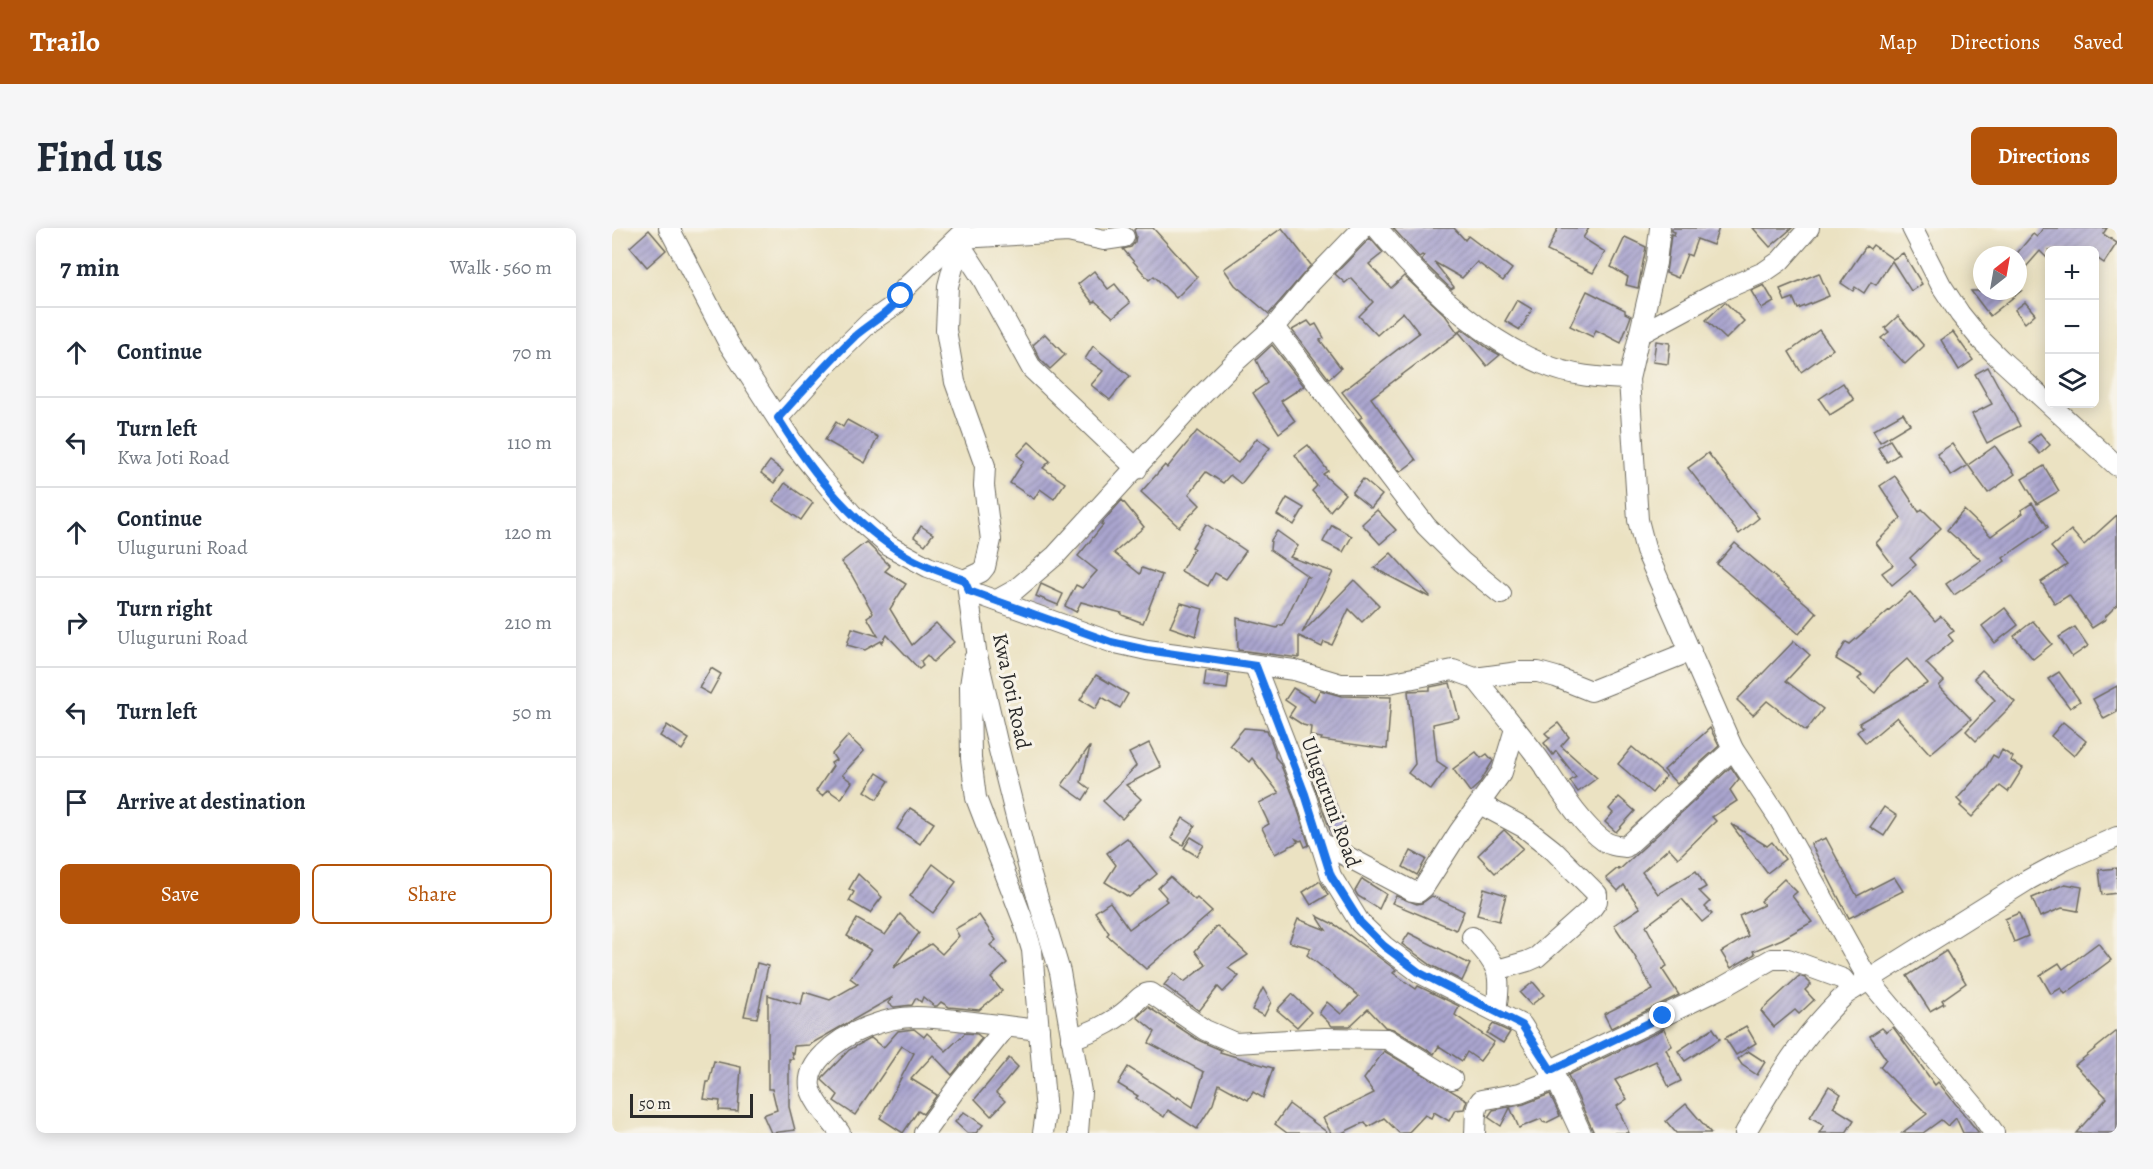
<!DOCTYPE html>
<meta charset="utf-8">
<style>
:root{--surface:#fff;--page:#f6f6f7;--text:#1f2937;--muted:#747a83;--line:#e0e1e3;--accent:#b45309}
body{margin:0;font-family:Alegreya,serif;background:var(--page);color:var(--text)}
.controls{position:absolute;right:18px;top:18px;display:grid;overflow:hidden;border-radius:9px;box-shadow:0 3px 15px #0003}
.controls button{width:54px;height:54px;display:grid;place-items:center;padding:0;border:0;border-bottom:2px solid var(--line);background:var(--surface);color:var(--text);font:30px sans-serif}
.compass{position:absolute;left:1361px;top:18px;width:54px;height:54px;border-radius:50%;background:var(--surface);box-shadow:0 3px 15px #0003;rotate:31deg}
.scale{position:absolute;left:18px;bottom:15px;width:123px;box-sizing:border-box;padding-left:6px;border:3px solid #2b2b2b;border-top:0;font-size:16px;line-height:21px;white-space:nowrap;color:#2b2b2b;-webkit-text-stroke:4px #f7f3e8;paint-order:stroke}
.stop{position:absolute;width:18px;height:18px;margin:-14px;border:4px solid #1a73e8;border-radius:50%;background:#fff}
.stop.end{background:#1a73e8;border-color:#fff;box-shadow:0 2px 6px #0008}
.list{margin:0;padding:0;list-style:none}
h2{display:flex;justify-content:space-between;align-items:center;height:78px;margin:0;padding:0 24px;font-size:26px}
h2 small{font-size:20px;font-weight:400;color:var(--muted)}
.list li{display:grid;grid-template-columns:39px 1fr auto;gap:18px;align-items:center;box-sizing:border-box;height:90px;padding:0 24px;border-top:2px solid var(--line)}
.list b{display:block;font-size:22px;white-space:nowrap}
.list p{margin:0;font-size:20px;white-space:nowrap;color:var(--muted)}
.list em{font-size:20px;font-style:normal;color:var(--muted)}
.actions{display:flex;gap:12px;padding:18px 24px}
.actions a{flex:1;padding:14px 0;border:2px solid var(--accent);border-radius:9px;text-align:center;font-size:21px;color:var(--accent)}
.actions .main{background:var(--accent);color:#fff}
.icon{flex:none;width:33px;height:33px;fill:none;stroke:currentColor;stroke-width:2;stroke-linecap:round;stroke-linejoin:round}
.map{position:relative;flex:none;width:1505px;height:905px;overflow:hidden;border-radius:9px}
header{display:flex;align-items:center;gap:36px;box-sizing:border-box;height:84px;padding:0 30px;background:var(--accent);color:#fff}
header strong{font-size:28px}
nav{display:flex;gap:33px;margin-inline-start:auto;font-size:21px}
.intro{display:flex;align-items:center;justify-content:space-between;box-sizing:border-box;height:144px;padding:0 36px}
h1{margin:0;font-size:42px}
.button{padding:15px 27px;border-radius:9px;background:var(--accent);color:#fff;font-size:21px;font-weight:700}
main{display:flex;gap:36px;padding:0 36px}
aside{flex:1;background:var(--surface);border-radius:9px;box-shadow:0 3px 15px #0003}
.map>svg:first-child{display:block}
.building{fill:url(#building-hatch)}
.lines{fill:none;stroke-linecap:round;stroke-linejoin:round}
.minor-casing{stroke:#6e6b60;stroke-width:22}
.minor{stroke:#fff;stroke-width:20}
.route{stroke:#1a73e8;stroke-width:8}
.labels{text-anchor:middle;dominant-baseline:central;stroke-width:6;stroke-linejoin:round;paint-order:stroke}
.street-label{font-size:21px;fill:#2b2b2b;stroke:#f7f3e8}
</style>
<header>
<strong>Trailo</strong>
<nav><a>Map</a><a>Directions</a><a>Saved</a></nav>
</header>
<div class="intro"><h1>Find us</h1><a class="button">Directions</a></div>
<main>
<aside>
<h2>7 min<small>Walk · 560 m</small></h2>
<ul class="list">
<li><svg class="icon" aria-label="ahead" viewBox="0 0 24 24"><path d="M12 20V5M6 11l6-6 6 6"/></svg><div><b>Continue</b></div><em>70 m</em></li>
<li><svg class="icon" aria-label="left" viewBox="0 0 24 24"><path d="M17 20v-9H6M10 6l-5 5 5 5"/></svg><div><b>Turn left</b><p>Kwa Joti Road</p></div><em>110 m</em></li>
<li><svg class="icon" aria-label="ahead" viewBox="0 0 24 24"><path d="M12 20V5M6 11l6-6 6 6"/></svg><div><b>Continue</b><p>Uluguruni Road</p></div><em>120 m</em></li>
<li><svg class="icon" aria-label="right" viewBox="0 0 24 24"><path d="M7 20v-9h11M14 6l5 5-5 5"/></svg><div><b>Turn right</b><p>Uluguruni Road</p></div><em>210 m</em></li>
<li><svg class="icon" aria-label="left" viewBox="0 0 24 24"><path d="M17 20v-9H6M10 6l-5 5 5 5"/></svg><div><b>Turn left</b></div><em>50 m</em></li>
<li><svg class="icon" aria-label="arrive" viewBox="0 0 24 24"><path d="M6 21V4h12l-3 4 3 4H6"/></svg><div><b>Arrive at destination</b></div></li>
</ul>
<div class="actions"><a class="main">Save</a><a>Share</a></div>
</aside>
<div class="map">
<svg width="1505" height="905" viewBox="0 0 1505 905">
<defs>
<pattern id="building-hatch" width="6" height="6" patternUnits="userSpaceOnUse" patternTransform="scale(1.5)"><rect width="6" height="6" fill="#aaa5cf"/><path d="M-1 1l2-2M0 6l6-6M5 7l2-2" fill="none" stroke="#8b87a8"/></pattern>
</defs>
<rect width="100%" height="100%" fill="#f7f3e8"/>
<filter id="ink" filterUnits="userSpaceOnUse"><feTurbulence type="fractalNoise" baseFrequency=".0167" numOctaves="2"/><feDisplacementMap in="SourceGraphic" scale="12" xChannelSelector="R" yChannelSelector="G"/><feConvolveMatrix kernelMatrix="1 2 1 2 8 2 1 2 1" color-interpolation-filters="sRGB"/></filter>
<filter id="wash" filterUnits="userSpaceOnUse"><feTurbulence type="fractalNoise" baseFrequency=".008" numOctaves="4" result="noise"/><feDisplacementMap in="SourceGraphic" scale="24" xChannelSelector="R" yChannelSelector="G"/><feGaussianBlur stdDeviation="1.35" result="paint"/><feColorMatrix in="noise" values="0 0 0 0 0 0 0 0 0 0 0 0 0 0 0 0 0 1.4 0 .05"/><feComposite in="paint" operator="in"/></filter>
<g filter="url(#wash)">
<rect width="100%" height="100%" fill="#ebe2c2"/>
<g id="blocks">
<g class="building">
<path d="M524 0H541L585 49 564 70 542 48 537 52 511 21 519 19 523 14 524 8 522 2Z"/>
<path d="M670 0 699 37 657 86 623 57 612 41Z"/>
<path d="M781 0H842L853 12 856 8 900 41 891 53 865 34 850 50 822 34 842 59 839 61 809 32 812 28 810 27 807 29Z"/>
<path d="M946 0H977L971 10 993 24 981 45 935 23Z"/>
<path d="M1060 0H1107L1101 17 1085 11 1079 28 1075 26 1066 50 1054 45 1059 6 1062 7 1063 4 1060 3Z"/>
<path d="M1141 0H1180L1158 19Z"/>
<path d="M1431 0H1495L1491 6 1505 15 1492 35 1482 28V22H1437V32L1428 23 1406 48V24L1421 6 1425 9Z"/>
<path d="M37 2 54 22 35 39 18 19Z"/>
<path d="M1013 9 1034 19 1026 60 1014 57 1016 49 999 39Z"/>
<path d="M758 10 771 25 757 36 779 60 792 48 833 87 846 105 759 170 804 232 788 244 747 191 750 189 730 164 807 105 791 84 765 107 747 88 761 74 739 50 733 55 723 46Z"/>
<path d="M1261 17 1281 31 1291 25 1310 56 1299 63 1280 33 1264 57 1259 54 1252 65 1243 59 1241 63 1229 55 1254 18 1258 21Z"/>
<path d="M482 43 496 61 503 56 518 75 501 89 483 73 481 75 466 56Z"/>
<path d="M1207 45 1217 68 1186 81 1181 70 1173 73 1168 61Z"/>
<path d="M1152 57 1162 74 1150 81 1139 63Z"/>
<path d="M975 63 1013 82V85L1019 88 1009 115 984 102 981 109 958 98Z"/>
<path d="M1359 63H1409L1378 88Z"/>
<path d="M905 72 920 81 908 102 893 93Z"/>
<path d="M1113 74 1132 93 1114 111 1094 92Z"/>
<path d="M1413 74 1423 86 1413 95 1403 82Z"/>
<path d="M1286 88 1312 118 1293 136 1269 110 1277 104 1273 100Z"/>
<path d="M696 93 700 98 704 96 712 110 708 112 729 140 717 151 680 102Z"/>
<path d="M850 101 877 121 888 127 875 138 846 103Z"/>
<path d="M1207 102 1221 121 1189 144 1177 124Z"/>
<path d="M1341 104 1361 132 1347 142 1329 112Z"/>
<path d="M433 106 453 127 438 141 428 131 421 117Z"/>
<path d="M1044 113 1058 115 1056 136 1041 134Z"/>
<path d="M660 117 692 158 669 173 683 193 667 205 641 165 655 155 644 132Z"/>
<path d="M481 118 518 148 498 172 479 157 491 143 473 131Z"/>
<path d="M1376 139 1408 198 1375 215 1360 186 1380 176 1363 146Z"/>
<path d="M1231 155 1242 172 1218 187 1207 171Z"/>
<path d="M1291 185 1298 196 1268 214 1261 202Z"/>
<path d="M235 192 266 209 253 235 213 212 224 194 231 199Z"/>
<path d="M585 203 626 235 645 210 658 220 629 256 618 247 611 255 594 244 577 266 588 277 567 299 529 264 553 237 555 240Z"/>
<path d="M1428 205 1438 217 1428 226 1417 214Z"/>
<path d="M1278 212 1287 226 1275 234 1266 220Z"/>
<path d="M417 214 438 233 431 240 453 255 442 271 428 261 422 271 398 255 412 233 405 227Z"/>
<path d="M1340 216 1355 238 1339 248 1325 226Z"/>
<path d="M696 217 716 243 711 246 733 266 718 283 700 263 705 258 683 227Z"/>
<path d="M1383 218 1403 246 1376 265 1356 237Z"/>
<path d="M1096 225 1147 290 1127 306 1076 240Z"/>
<path d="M158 233 171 243 162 255 149 245Z"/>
<path d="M1432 238 1447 263 1425 276 1410 251Z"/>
<path d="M1283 248 1307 284 1310 281 1329 300 1298 330 1304 337 1280 357 1270 345 1281 337 1264 315 1289 290 1268 258Z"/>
<path d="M751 251 770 267 759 280 740 265Z"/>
<path d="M173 255 201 275 189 292 161 273Z"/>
<path d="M675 270 692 280 682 297 665 287Z"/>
<path d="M510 272 532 299 502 325 528 346 530 340 550 347 531 395 510 387V385L469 374 464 384 453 378 464 357 470 360 485 343 466 328 491 297 489 296Z"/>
<path d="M1420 275 1436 299 1391 330 1393 333 1342 367 1334 356 1369 332 1335 302 1352 282 1379 308 1411 285 1409 282Z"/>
<path d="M765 282 784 302 768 316 750 296Z"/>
<path d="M1505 287V377L1493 389 1494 391 1480 400 1457 367 1443 376 1429 354 1455 337 1439 319 1459 302 1472 317Z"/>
<path d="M594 296 634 323 614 351 603 345 596 358 569 343 582 320 580 319Z"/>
<path d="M720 297 740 308 731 324 711 314Z"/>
<path d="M309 298 321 306 313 317 302 309Z"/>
<path d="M665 303 686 318 678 329 721 344 690 405 742 352 767 377 750 394 737 381 720 417 712 414 710 419 687 408V430L626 422 625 390 665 400 667 397H671L694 349H697L658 322 659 312Z"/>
<path d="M254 314 278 338 273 343 294 356 278 381 300 417 324 395 342 414 321 434 315 427 309 433 311 438 307 441 275 407 270 415 269 413 253 422 235 417 240 400 266 408 255 389 261 385 239 346 229 334Z"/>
<path d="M1123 315 1205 385 1187 406 1105 336Z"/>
<path d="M779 325 818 368 817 369 762 340Z"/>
<path d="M429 356 451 366 446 377 424 368Z"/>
<path d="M1298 364 1323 393 1329 388 1342 403 1336 407 1341 413 1314 435 1332 453 1327 458 1359 491 1318 526 1285 489 1254 515 1245 504 1251 499 1247 495 1316 455 1295 431 1277 447 1263 465 1246 451 1250 447 1224 431 1234 414 1238 416Z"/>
<path d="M569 375 591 381 584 408 558 399Z"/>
<path d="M1393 380 1406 397 1383 415 1370 398Z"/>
<path d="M1421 393 1440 416 1421 431 1402 408Z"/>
<path d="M1463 399 1476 418 1460 429 1447 409Z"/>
<path d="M1182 413 1198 427 1174 453 1211 481 1194 503 1155 473 1141 487 1125 472Z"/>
<path d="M99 440 109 446 98 466 87 460Z"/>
<path d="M1370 442 1403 474 1364 513 1354 503 1383 472 1362 450Z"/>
<path d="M594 443 617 446 615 461 592 458Z"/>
<path d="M1447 444 1468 473 1458 480 1436 451Z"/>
<path d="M484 447 516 466 508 480 490 469 483 481 468 472Z"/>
<path d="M838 455 847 490 821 496 825 533 835 540 819 562 796 545 803 536 796 463 818 462V459Z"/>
<path d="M1505 458V484L1492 491 1481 471Z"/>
<path d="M681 460 702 473 708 462 729 468 779 469 775 521 709 512 710 510 698 508 699 499 691 497 677 488 683 479 673 472Z"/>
<path d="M1451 494 1474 513 1462 528 1439 508Z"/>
<path d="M946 495 957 509 949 518 985 550 966 564 958 553 964 549 944 523 941 527 932 515 938 510 933 505Z"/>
<path d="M55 497 77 511 70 522 48 508Z"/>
<path d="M632 500 655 502 663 523V529L668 535 682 570 697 617 693 619 690 612 688 613 684 611 686 614 663 626 650 600 657 596 647 575 667 565 640 530 637 534 618 517Z"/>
<path d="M1098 500 1107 518 1065 556 1052 542Z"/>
<path d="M236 508 252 523 230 547 240 554 229 571 216 562 210 568 204 563 221 538 219 535 224 532 220 526Z"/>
<path d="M537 515 549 539 514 557 529 571 510 591 491 573 524 538 517 525Z"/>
<path d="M477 519H478L469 554 478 561 471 572 450 557Z"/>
<path d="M1020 519 1054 548 1040 565 1006 536Z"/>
<path d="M1390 522 1401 529 1399 533 1411 540 1396 564 1388 558 1360 589 1348 578 1350 576 1345 571 1374 539 1381 527 1386 530Z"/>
<path d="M864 524 869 530 875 526 881 533 867 556 858 564 841 541Z"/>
<path d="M702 531 735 600 720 607 694 535Z"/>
<path d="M1119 539 1127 551 1118 562 1125 573 1100 589 1104 593 1066 630 1057 620 1030 644 1046 666 1084 643 1094 659 1087 663 1098 674 1093 679 1100 686 1090 694 1070 671 1034 698 1055 738 1050 741 1067 767 999 800 992 786 1041 762 1022 727 1002 697 1028 680 1012 657 1006 663 994 650 1006 640 1007 642Z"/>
<path d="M265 545 277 553 265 571 253 563Z"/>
<path d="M1007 569 1023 583 1004 604 993 594 1001 585 997 581Z"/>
<path d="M1272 579 1285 588 1272 608 1258 599Z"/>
<path d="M298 580 322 595 308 616 285 601Z"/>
<path d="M571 590 583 598 571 617 559 610Z"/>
<path d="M1119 596 1155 618 1160 614 1173 631 1155 645Z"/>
<path d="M892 602 911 620 883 645 866 627Z"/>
<path d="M579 609 592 617 585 628 572 620Z"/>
<path d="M515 610 545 646 517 669 493 654 504 637 495 625Z"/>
<path d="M1214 610 1245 668 1282 649 1291 663 1237 690 1199 616Z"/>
<path d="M799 623 814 631 805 647 791 639Z"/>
<path d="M321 636 344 654 321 685 298 668Z"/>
<path d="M1505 640V665L1490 667 1487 642Z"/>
<path d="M246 646 270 669 258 685 237 673 242 664 237 661Z"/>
<path d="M558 649 583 672 585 670 600 684 534 741 495 707 497 705 483 684 498 674 517 701 555 673 553 671 554 669 546 660Z"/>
<path d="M750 651 774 666 767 681 746 668 743 663Z"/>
<path d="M1172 651 1185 664 1180 668 1200 694 1170 711 1141 723 1143 726 1119 740 1109 724 1136 708 1127 688 1152 677 1149 673Z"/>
<path d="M708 653 716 667 699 677 691 664Z"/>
<path d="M1453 656 1470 659 1466 683 1450 680 1428 689 1420 670Z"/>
<path d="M872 660 894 667 887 693 865 687Z"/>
<path d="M784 668 805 676 810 675 820 668 852 683 844 702 780 675Z"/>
<path d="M1407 685 1416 708 1402 714 1393 691Z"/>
<path d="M288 686 307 705 281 740 319 716 330 726 347 708 343 701 367 687 384 712 378 717 395 735 379 750 390 763 367 782 337 779 329 774 325 778H322L311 769 309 774 304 770 300 777 282 779 276 775 281 769 197 817 182 818 181 825 179 824 181 831H177V879L183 902 159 905 151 887 165 882 160 861H156V767L189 777 192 764 218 772 246 756 238 750 259 722 235 708 245 691 273 707Z"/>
<path d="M705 688 725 698 784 742 781 745 804 761 806 758 847 778 843 787 882 814 868 833 855 824 850 833 827 818 822 826 781 801 773 799 756 781 738 798H720L707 785 715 774 729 786 747 768 695 727 699 720 677 714 686 691 714 702Z"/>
<path d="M605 698 636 727 616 740 627 748 611 764 606 759 587 783 552 757 562 745 572 754 594 737 583 723Z"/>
<path d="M797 705 858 736 850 753 819 737 790 716Z"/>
<path d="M1486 715 1499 732 1453 766 1449 760 1439 766 1428 747 1447 735 1451 741Z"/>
<path d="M1334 723 1354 755 1330 772 1332 775 1318 783 1295 748Z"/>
<path d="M145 735 156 738 145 790 132 788Z"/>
<path d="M1187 748 1193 750 1199 756 1193 762 1202 772 1187 786 1183 782 1162 799 1149 783Z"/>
<path d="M921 754 932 767 919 777 908 765Z"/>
<path d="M651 760 659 774 652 788 640 782Z"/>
<path d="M680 766 699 784 685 799 665 782Z"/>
<path d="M536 779 586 812 609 822 608 824 661 840 651 870 641 864 636 872 607 856 601 876 585 901 556 882 552 889 524 870 526 868 506 856 516 839 565 871 566 869 581 879 592 844 537 815 543 804 525 789Z"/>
<path d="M881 796 898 804 891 815 875 805Z"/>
<path d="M1134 798 1144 815 1124 827 1113 810Z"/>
<path d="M1281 799 1323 857 1326 854 1367 905H1351L1344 890 1336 898 1329 892 1311 905H1290L1315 886 1268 839 1274 831 1258 808 1270 800 1274 804Z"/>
<path d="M1101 800 1108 811 1073 833 1066 823Z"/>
<path d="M302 801 312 809 315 805 334 823 353 805 365 806 370 810 340 847 321 827 299 851 325 867 311 886 306 883 291 905 268 890 302 825 290 818 243 887 222 873 226 867 210 852 211 849 237 822 259 810 271 820 286 803Z"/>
<path d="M1052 801 1060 818 1054 821 1069 853 1057 859 1044 833 1003 852 1015 871 1005 878 1017 905H982L956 847Z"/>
<path d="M1505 803V905H1464L1495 870 1463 837Z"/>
<path d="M772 823 855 872 852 881 843 882 837 893 822 884 819 890 813 887 796 905H787L772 890 756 899 753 894 730 905H719L711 890 762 865 752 851Z"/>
<path d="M1136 823 1153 834 1145 847 1130 837 1126 831Z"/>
<path d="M397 830 406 839 384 865 393 873 379 888 363 871Z"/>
<path d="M102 833 129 839 126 883 107 882 108 873 92 871 95 854H97Z"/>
<path d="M1217 858 1229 866 1221 879 1242 892 1234 905H1207L1212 897 1198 889Z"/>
<path d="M938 866 948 888 934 895 931 894 929 891 907 900 898 879 912 876Z"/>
<path d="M677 876 716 905H675L663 896Z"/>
<path d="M1074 876 1099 905H1064L1054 893Z"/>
<path d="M896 879 898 880 889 898 876 889 881 882Z"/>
<path d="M352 884 371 897 364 905H355L343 894Z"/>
</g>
</g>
</g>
<g filter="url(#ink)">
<use href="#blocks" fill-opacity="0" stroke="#6e6b60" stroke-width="1.5"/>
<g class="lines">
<g class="minor-casing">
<g id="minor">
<path d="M57 0 117 116 181 215 206 246 240 286 277 318 316 339 352 352 355 356 364 423 386 518 417 641 448 744 469 864 466 905"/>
<path d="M765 0C809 53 866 109 931 136 958 148 988 150 1017 151"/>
<path d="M1048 0 1044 35 1017 151 1026 292 1034 323 1121 521 1166 589 1256 751 1369 886 1382 905"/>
<path d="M1300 0 1329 57 1348 86 1369 112 1389 132 1505 238"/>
<path d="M350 5 336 58 334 102 343 154 373 238 372 258 379 312 373 339 369 344 352 352"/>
<path d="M348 10 456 4 492 12 512 9"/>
<path d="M347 15 370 50 420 141 525 241"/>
<path d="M662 99 814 298 850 334 889 366"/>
<path d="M1028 106 1106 64 1152 44 1168 33 1197 0"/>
<path d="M166 190 209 142 258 94 284 76 293 60 348 7"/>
<path d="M357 363 499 414 535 422 682 442 729 456H772L841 442 863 450 907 444H926L944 449 979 463 1079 423"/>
<path d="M385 372 403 362 444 327 590 167 623 134 662 99 700 53 751 0"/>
<path d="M362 431 358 458 359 530 364 570 411 692 420 722 432 861 434 884 431 905"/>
<path d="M643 438 693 566 719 648 748 695 772 718 808 745 910 797 944 851 969 905"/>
<path d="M863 450C882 474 902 498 921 523 942 550 964 593 992 613 999 618 1006 618 1014 619L1121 521"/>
<path d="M868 576 913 600 941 622 985 666V673L980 680 925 729 916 733 885 742"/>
<path d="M708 614 800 663 806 664 812 659 847 604 890 544 903 501"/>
<path d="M860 709C886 739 890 742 884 783"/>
<path d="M459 811C479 804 499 796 516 781 523 775 529 765 539 765L593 802 623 815 713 810 775 811 840 851"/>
<path d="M939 842 1111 759 1160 731H1176L1231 751 1240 762"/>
<path d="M228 905C219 892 202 875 198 859 196 846 204 834 212 826 233 804 273 789 304 789 345 790 387 798 427 802"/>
<path d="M312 905 343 862 394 799"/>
<path d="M863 905C864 894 862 880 869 872L908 865 944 851"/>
<path d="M1133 905C1164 852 1189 808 1234 766L1416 652 1453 632 1505 609"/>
</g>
</g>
<use href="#minor" class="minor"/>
</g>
</g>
<g class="lines" filter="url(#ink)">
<path class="route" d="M289 68C278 85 258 95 243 108 216 134 191 162 166 190 198 242 239 295 293 327 311 338 332 345 352 352L357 363 499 414 535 422 644 438 693 566 719 648 748 694 772 718 808 745 910 797 939 842 1051 788"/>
</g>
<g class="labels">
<g class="street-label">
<text transform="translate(400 463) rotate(78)">Kwa Joti Road</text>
<text transform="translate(719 574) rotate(70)">Uluguruni Road</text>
</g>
</g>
</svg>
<div class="controls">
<button>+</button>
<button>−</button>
<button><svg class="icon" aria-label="layers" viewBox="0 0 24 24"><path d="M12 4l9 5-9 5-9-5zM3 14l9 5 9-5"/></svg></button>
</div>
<svg class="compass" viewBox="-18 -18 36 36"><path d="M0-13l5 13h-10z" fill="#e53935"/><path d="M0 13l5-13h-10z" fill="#747a83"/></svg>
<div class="scale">50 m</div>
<div class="stop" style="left:289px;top:68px"></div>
<div class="stop end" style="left:1051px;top:788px"></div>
</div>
</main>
